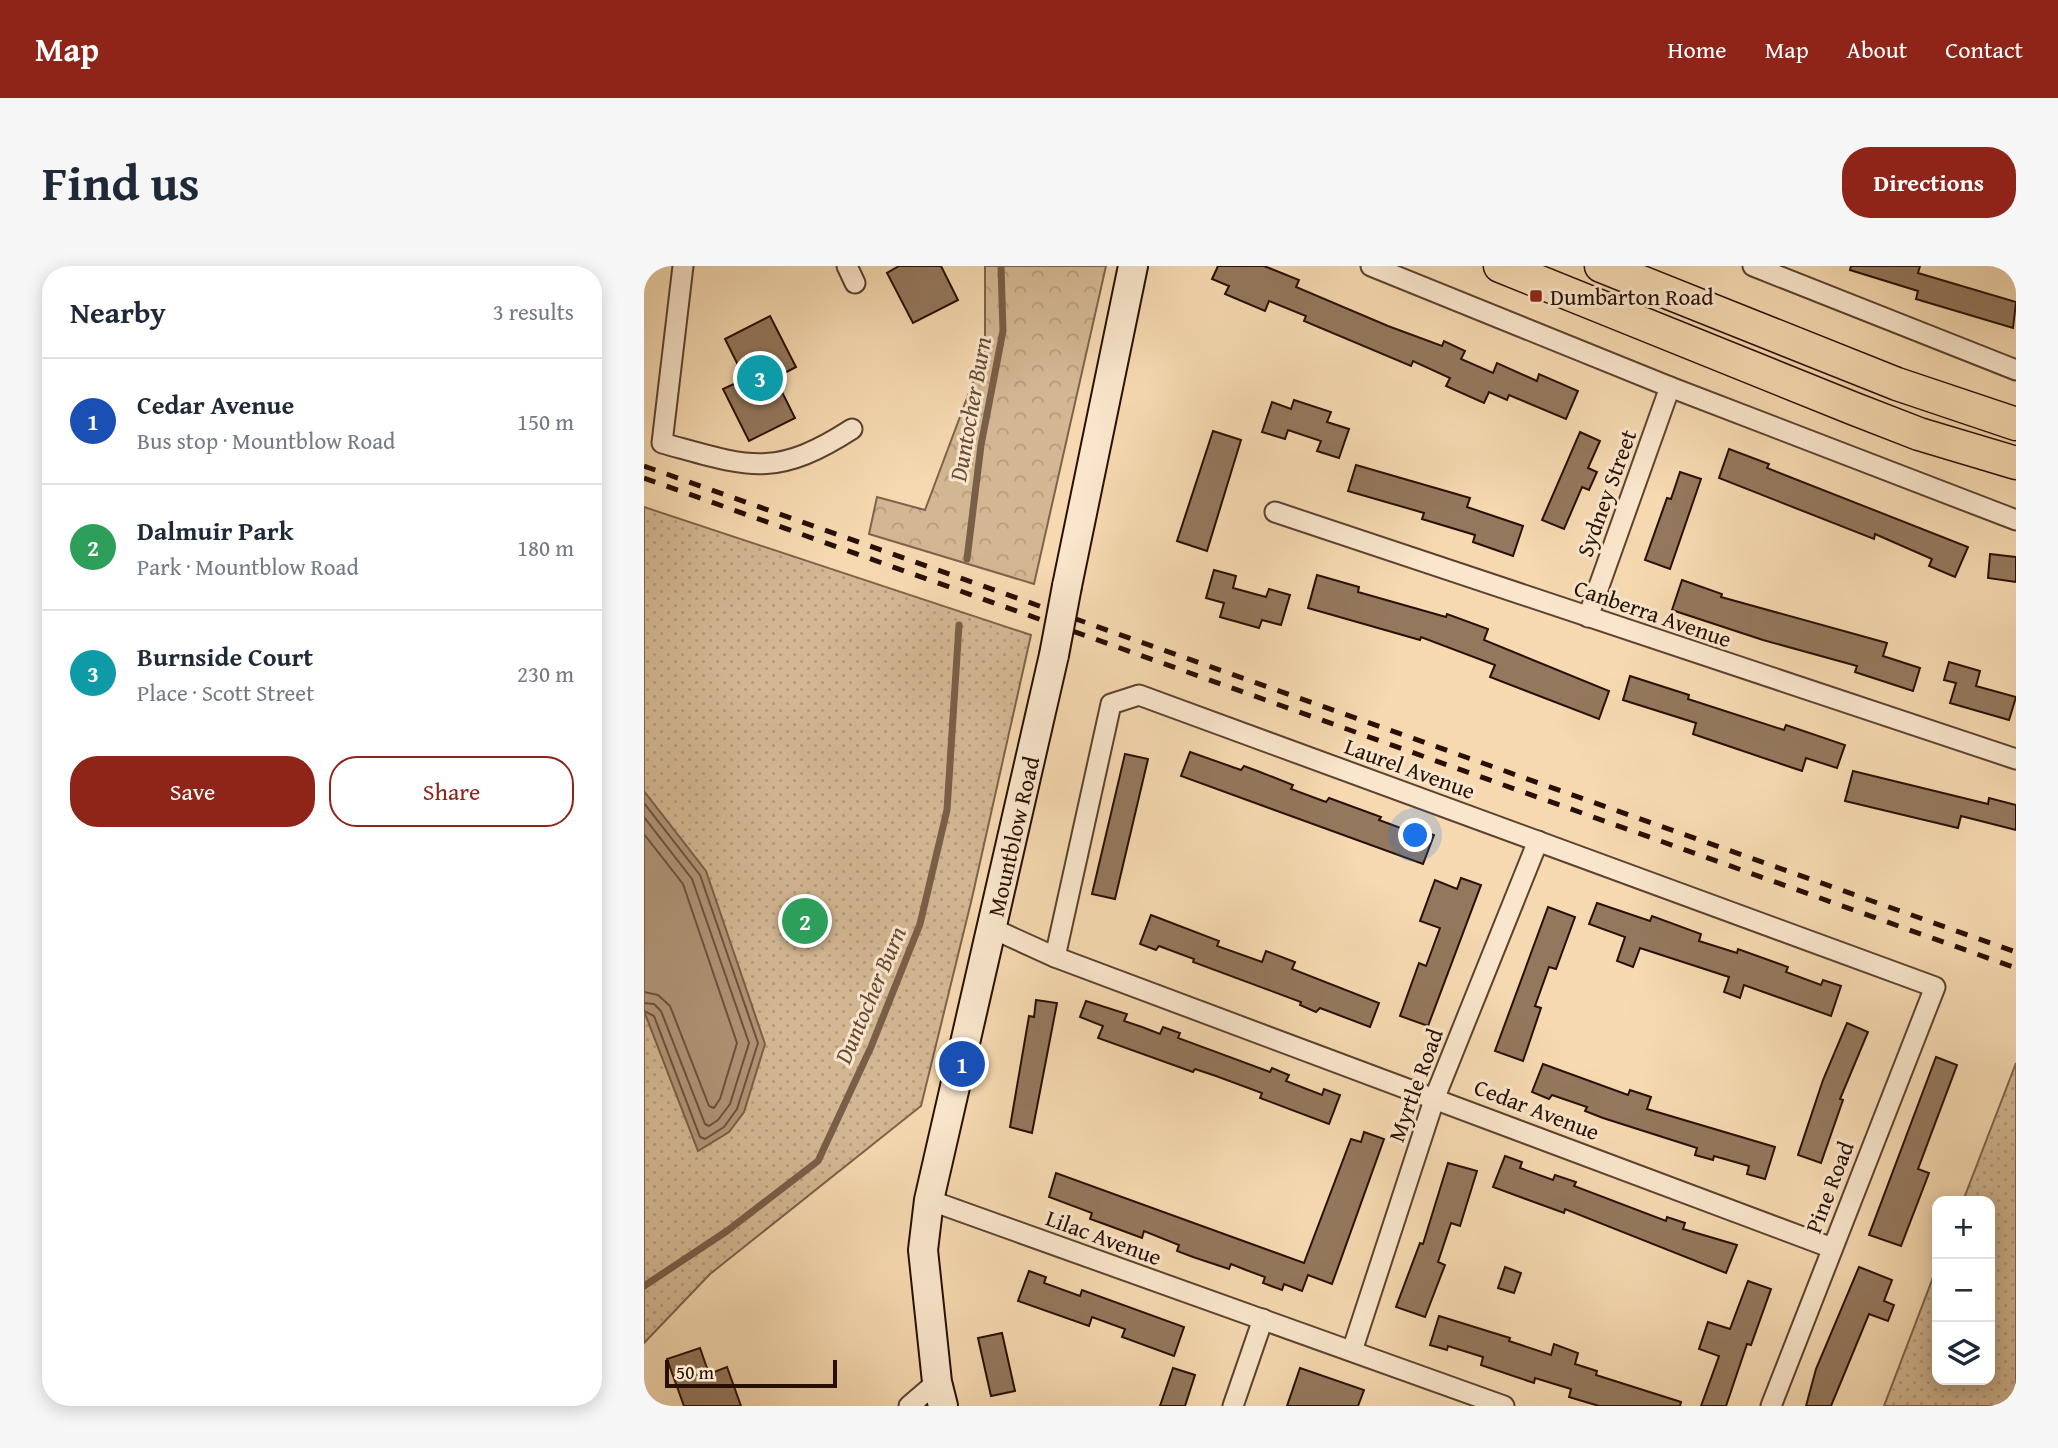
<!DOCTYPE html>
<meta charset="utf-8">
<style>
:root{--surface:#fff;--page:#f6f6f7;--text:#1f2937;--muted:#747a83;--line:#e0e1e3;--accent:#8f2418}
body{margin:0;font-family:"Gentium Book Plus",serif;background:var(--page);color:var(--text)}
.controls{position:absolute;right:21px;bottom:21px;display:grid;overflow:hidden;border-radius:14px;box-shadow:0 4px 18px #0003}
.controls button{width:63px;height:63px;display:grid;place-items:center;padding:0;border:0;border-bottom:2px solid var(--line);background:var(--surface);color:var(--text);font:35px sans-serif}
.scale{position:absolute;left:21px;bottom:18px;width:172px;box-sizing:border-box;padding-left:7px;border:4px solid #290f03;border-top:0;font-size:19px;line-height:24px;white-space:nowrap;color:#290f03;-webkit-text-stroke:5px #f9e6cc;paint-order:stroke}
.you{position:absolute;left:772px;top:570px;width:24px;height:24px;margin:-18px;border:5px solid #fff;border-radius:50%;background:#1a73e8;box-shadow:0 0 0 10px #1a73e833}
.badge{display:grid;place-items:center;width:46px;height:46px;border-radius:50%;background:var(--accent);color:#fff;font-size:23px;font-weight:700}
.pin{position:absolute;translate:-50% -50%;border:4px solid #fff;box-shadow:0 2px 7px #0006}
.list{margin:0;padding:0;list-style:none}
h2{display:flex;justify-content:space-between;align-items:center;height:91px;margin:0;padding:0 28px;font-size:30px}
h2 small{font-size:23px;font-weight:400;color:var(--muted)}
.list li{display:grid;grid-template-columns:46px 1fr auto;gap:21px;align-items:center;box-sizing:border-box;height:126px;padding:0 28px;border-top:2px solid var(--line)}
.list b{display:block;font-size:26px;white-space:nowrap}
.list p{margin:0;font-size:23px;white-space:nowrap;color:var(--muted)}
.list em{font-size:23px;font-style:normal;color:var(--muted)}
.actions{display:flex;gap:14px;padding:21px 28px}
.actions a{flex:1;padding:16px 0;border:2px solid var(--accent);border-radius:28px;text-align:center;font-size:24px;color:var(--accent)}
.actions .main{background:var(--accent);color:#fff}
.icon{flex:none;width:38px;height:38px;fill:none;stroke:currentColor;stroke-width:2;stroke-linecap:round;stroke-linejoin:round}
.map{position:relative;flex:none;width:1372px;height:1140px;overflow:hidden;border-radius:28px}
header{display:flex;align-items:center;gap:42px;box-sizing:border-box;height:98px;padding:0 35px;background:var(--accent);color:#fff}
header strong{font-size:33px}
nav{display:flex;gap:38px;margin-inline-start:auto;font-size:24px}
.intro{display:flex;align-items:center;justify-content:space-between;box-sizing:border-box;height:168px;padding:0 42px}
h1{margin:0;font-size:49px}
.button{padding:18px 32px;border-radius:28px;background:var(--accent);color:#fff;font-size:24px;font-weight:700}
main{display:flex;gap:42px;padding:0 42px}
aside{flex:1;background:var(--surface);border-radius:28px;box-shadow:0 4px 18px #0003}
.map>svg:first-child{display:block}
.forest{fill:url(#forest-crowns);stroke:#7e634b;stroke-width:2}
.park{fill:url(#park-dots);stroke:#7e634b;stroke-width:2}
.water{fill:#b09476;stroke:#7a5f48;stroke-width:2}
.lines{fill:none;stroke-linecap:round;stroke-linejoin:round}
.shore{stroke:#6c523c;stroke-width:2}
.stream{stroke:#7a5f48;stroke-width:7}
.building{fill:#94785d;stroke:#290f03;stroke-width:2}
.street-casing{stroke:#5c422e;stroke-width:23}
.secondary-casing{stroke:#290f03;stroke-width:32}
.primary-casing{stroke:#290f03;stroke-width:35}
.street{stroke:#f9e6cc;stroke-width:19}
.secondary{stroke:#f9e6cc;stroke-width:28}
.primary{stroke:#f6d9b1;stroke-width:32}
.rail{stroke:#290f03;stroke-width:5;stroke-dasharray:12 12;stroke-linecap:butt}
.secondary-bridge-casing{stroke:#290f03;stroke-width:32;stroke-linecap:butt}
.secondary-bridge{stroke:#f9e6cc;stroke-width:28}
.poi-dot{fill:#8f2418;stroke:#f9e6cc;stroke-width:2.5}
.labels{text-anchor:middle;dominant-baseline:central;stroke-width:6;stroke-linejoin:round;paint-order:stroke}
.poi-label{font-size:23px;fill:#290f03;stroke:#f9e6cc;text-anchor:start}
.street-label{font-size:23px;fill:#290f03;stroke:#f9e6cc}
.water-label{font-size:24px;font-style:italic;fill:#664b37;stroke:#f9e6cc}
</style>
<header>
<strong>Map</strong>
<nav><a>Home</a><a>Map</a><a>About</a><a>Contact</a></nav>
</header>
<div class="intro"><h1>Find us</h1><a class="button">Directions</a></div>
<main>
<aside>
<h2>Nearby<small>3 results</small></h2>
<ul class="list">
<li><span class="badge" style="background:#1a4fb4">1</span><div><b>Cedar Avenue</b><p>Bus stop · Mountblow Road</p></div><em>150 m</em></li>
<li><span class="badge" style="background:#2e9e5b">2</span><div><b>Dalmuir Park</b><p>Park · Mountblow Road</p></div><em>180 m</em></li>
<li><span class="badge" style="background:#0f9aa8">3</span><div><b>Burnside Court</b><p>Place · Scott Street</p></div><em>230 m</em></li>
</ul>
<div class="actions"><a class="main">Save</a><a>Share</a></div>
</aside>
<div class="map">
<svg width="1372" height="1140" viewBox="0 0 1372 1140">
<defs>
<pattern id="forest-crowns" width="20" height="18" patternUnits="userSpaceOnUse" patternTransform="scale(1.75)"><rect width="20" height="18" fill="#d3b793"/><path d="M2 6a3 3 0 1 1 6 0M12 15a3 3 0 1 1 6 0" fill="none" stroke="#b59c7d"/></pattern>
<pattern id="park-dots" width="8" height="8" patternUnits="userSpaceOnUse" patternTransform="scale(1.75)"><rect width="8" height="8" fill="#d3b793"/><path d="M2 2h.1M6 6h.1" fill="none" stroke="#b59c7d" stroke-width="1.8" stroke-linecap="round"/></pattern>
</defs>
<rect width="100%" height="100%" fill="#f6d9b1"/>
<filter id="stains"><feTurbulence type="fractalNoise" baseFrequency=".00286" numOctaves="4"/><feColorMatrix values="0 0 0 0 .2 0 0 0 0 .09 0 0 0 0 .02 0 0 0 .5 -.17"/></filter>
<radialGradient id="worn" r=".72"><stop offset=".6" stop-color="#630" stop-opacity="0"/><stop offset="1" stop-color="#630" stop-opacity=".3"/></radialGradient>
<path class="forest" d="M341 0H462L390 318 225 268 233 231 281 244 341 84Z"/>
<g class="park">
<path d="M0 241 387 369 328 632 277 840 66 1008 0 1077Z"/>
<path d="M1372 797V1140H1240L1293 1001V1114H1346V935H1319Z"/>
</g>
<path class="water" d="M0 525 62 605 121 778 100 846 85 866 54 885 0 745Z"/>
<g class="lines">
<g class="shore">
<path d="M0 537 56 609 114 777 93 843 80 861 61 873 56 871 10 750 0 745"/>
<path d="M0 551 48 613 105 777 86 838 74 854 65 860 61 858 17 745 10 738 0 737"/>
<path d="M0 568 39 618 93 777 76 833 70 842 65 840 26 740 14 729 0 726"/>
</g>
<g class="stream">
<path d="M323 293 337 179 359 65 357 0"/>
<path d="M0 1020 83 965 174 895 227 781 276 658 303 544 315 359"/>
</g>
</g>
<g class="building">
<path d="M255 0H297L314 34 269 57 243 7Z"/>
<path d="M574 0H620L655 14 652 21 744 60 798 80 800 75 821 85 817 93 849 107 853 97 893 115 895 108 934 125 922 153 865 129 863 134 845 126 840 137 802 120 806 112 769 95 767 100 660 55 662 50 625 35 621 45 581 28 585 20 568 13Z"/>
<path d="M1207 0H1276L1274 7 1372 36 1369 62 1272 33 1274 25 1206 4Z"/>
<path d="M126 50 152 101 131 112 151 152 105 175 79 123 101 113 81 73Z"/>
<path d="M650 134 687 146 683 156 705 163 695 192 673 185 677 175 644 164 641 173 618 166 628 136 647 143Z"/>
<path d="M569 165 597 174 563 285 533 275Z"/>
<path d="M936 166 956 175 944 202 953 206 945 224 938 221 920 263 898 254Z"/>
<path d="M1085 183 1125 198 1123 202 1324 281 1311 311 1285 300 1288 293 1231 268 1230 273 1075 212Z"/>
<path d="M712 199 826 232 823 241 879 260 869 290 829 276 831 269 778 253 780 247 704 225Z"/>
<path d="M1036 206 1057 213 1026 303 1001 294 1023 232 1027 233Z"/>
<path d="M1346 288 1372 291V316L1344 312Z"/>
<path d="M570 304 592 310 589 322 622 331 625 323 646 329 637 359 618 354 615 362 576 351 580 337 562 332Z"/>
<path d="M673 309 715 321 714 326 802 351 803 348 844 363 840 374 965 425 955 453 846 411 851 399 777 371 776 374 664 342Z"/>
<path d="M1038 314 1078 328 1077 331 1243 377 1239 390 1276 402 1269 425 1211 406 1213 400 1119 374 1028 344Z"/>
<path d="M1305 396 1336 405 1332 420 1372 431 1365 454 1306 437 1312 417 1300 414Z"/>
<path d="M986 410 1045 429 1044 433 1140 464 1142 459 1201 479 1193 502 1162 492 1158 505 1049 468 1052 457 979 434Z"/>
<path d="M546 486 597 504 600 500 616 506 649 519 647 523 682 536 685 532 737 551 735 554 770 567 773 563 790 569 779 598 537 510Z"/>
<path d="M481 488 504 493 471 633 448 628Z"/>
<path d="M1209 505 1344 538 1345 532 1372 539V564L1317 550 1314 562 1201 535Z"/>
<path d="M817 612 837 619 784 760 756 750 775 697 782 700 796 662 776 655 791 614 813 623Z"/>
<path d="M953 637 1006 655 1008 650 1057 668 1055 675 1093 687 1094 683 1144 701 1142 706 1177 719 1179 714 1197 720 1187 750 1100 719 1096 732 1080 726 1085 711 996 682 989 701 973 695 981 671 945 658Z"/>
<path d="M904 641 931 651 912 703 905 701 891 740 897 742 879 795 851 785Z"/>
<path d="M507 649 575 675 573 680 618 696 622 685 651 696 648 703 735 737 726 761 676 742 672 746 656 739 657 736 549 696 550 693 515 680 512 684 496 678Z"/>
<path d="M392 734 413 737 388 867 366 861 385 750 390 751Z"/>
<path d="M442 735 483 748 480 755 498 761 516 768 519 761 536 767 534 772 626 806 628 802 645 809 642 815 678 829 680 823 696 829 685 858 616 832 618 827 572 810 551 803 549 806 454 772 459 760 436 751Z"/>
<path d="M1203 757 1224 766 1196 833 1199 834 1177 897 1154 889 1179 814Z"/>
<path d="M1292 791 1313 799 1274 903 1285 907 1257 980 1225 969Z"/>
<path d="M899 798 984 829 986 824 1007 831 1003 843 1131 881 1121 913 1103 908 1105 900 1070 890 1069 894 1051 889 1053 882 959 852 941 845 943 841 908 829 905 833 888 826Z"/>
<path d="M720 866 740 873 688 1018 664 1009 658 1025 640 1018 638 1024 619 1017 621 1011 602 1004 587 998 585 1003 549 991 533 985 535 979 500 965 498 972 463 959 446 953 448 947 405 931 412 907 660 997 707 873 717 876Z"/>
<path d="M861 890 878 896 876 902 909 914 911 909 932 916 930 920 1022 955 1023 951 1041 957 1039 963 1093 979 1082 1007 921 943 920 947 849 921Z"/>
<path d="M804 897 833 905 816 960 807 957 794 996 801 999 781 1051 752 1041 776 977 779 978Z"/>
<path d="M861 1001 877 1007 870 1027 854 1022Z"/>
<path d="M1215 1001 1248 1014 1240 1035 1250 1039 1244 1055 1225 1048 1187 1140H1162L1172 1103Z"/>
<path d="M385 1005 402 1011 400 1017 436 1030 438 1024 540 1061 530 1090 478 1071 481 1063 448 1051 445 1060 374 1035Z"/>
<path d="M1104 1015 1127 1023 1107 1079 1103 1078 1082 1140H1057L1075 1090 1055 1083 1064 1056 1086 1063Z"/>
<path d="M795 1050 866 1072 865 1075 907 1089 910 1078 934 1087 931 1098 953 1105 952 1109 1037 1136 1036 1140H955L925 1131 927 1123 891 1112 890 1117 837 1099 839 1091 804 1080 803 1084 786 1079Z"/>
<path d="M358 1067 371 1125 347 1130 334 1072Z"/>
<path d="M56 1082 65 1108 83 1101 97 1140H40L23 1093Z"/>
<path d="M529 1102 551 1109 541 1140H516Z"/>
<path d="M656 1102 720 1124 714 1140H643Z"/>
</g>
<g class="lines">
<g class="street-casing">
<g id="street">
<path d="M39 0 18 177C103 200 129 214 208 163"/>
<path d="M203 0 211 17"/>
<path d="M727 0 1026 121 1372 254"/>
<path d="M1109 0 1372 104"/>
<path d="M631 246 1372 493"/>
<path d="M944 351 1026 121"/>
<path d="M345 661 411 691 1188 982"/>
<path d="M411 691 467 438 495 429 1291 721 1127 1140"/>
<path d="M285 934 860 1140"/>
<path d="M708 1085 791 831 894 575"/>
<path d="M265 1140 293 1116"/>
<path d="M589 1140 619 1053"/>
</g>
</g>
<g class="secondary-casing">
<g id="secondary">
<path d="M423 320 489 0"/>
<path id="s1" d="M299 1140 293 1116 279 984 285 934 410 389"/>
</g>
</g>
<g class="primary-casing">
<g id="primary">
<path d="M856 0 1208 142 1275 168 1372 197"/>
<path d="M957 0 1253 118 1372 158"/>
</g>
</g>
<use href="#street" class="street"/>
<use href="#secondary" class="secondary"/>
<use href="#primary" class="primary"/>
<g class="rail">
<path d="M0 200 1372 686"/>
<path d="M0 212 1372 702"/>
</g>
<g class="secondary-bridge-casing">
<path id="secondary-bridge" d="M410 389 423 320"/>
</g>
<use href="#secondary-bridge" class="secondary-bridge"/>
</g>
<rect class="poi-dot" x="885" y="23" width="14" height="14" rx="3.5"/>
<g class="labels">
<g class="poi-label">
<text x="906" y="30">Dumbarton Road</text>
</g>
<g class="street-label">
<text transform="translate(962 227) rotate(-70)">Sydney Street</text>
<text transform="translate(1009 347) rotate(19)">Canberra Avenue</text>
<text transform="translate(766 502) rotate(20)">Laurel Avenue</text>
<text stroke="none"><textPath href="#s1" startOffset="581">Mountblow Road</textPath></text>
<text transform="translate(771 819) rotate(-70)">Myrtle Road</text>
<text transform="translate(893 843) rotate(21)">Cedar Avenue</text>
<text transform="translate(1185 921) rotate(-69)">Pine Road</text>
<text transform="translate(460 971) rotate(20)">Lilac Avenue</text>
</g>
<g class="water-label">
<text transform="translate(326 143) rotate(-80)">Duntocher Burn</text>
<text transform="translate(226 729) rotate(-67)">Duntocher Burn</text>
</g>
</g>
<rect width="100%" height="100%" filter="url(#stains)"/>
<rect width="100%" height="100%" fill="url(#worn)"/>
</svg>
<div class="controls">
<button>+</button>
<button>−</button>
<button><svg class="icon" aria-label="layers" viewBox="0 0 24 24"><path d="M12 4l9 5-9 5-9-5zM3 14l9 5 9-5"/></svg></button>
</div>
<div class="scale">50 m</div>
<div class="you"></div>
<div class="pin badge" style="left:318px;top:798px;background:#1a4fb4">1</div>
<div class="pin badge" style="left:161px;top:655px;background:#2e9e5b">2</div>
<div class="pin badge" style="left:116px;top:112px;background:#0f9aa8">3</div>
</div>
</main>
